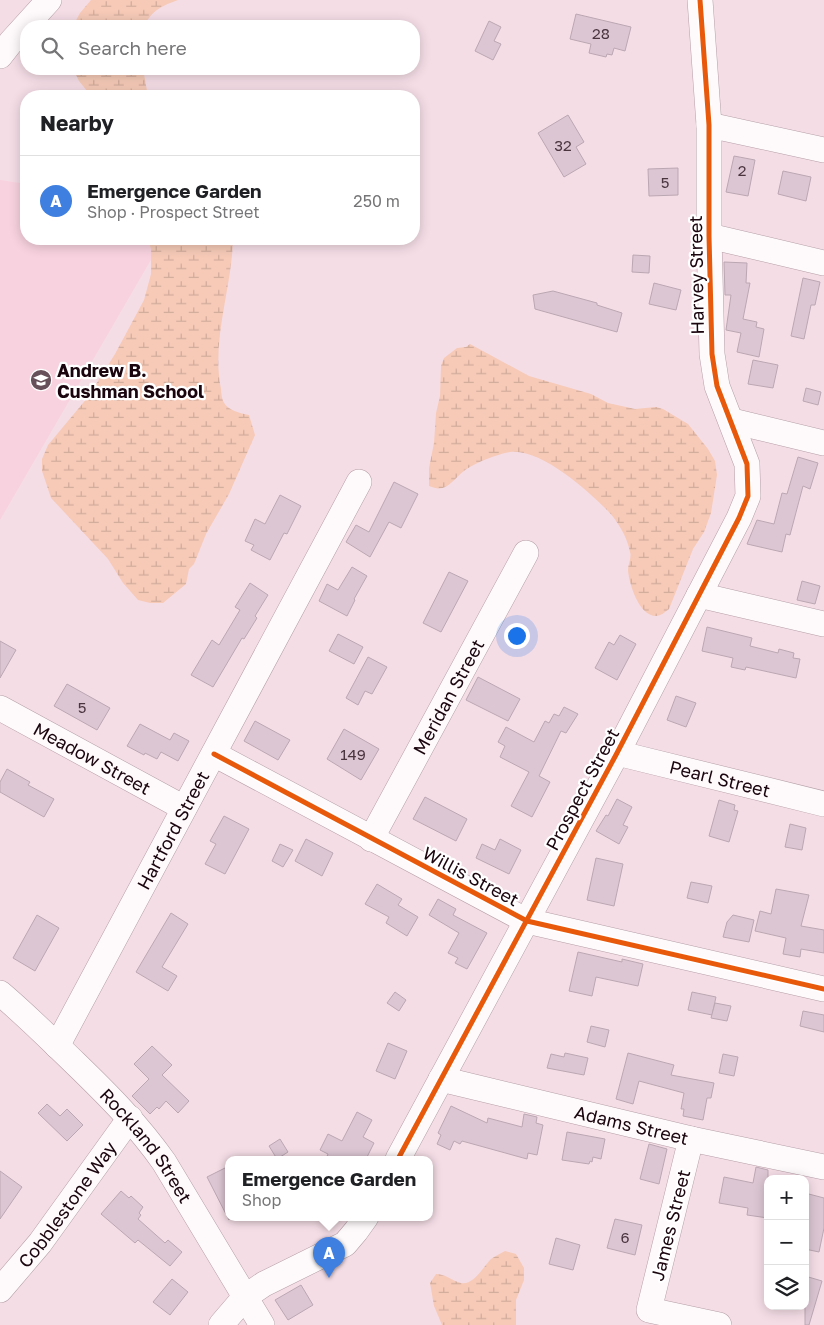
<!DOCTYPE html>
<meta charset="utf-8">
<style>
:root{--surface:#fff;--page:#f6f6f6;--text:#202124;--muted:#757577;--line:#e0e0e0;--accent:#0b8043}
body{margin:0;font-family:"Golos Text",sans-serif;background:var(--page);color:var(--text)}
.controls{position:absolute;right:15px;bottom:15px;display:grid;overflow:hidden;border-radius:10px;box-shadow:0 2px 12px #0003}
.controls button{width:45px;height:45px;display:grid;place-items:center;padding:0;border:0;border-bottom:1px solid var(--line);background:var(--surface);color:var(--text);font:25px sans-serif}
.you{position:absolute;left:516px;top:635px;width:18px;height:18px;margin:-12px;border:4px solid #fff;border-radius:50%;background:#1a73e8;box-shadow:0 0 0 8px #1a73e833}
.badge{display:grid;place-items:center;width:32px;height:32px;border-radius:50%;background:var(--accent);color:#fff;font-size:16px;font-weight:700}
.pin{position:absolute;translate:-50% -41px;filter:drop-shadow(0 1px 2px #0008)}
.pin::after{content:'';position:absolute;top:26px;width:18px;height:15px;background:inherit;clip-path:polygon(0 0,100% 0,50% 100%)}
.popup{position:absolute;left:225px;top:1156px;width:208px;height:65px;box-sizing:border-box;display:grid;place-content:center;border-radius:10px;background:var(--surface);filter:drop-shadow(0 1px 4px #0005);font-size:16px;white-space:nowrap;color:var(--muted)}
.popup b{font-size:19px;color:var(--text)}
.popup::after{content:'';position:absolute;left:50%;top:100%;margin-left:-10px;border:10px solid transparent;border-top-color:var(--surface)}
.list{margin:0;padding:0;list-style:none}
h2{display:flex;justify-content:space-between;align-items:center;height:65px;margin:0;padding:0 20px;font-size:21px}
h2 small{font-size:16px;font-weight:400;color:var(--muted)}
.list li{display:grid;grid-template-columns:32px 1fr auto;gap:15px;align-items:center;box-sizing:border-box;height:90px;padding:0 20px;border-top:1px solid var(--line)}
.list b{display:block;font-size:19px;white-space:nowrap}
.list p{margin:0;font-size:16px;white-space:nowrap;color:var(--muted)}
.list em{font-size:16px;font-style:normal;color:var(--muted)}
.icon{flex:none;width:28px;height:28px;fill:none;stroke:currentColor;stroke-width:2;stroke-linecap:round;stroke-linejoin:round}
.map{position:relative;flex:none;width:824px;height:1325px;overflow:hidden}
.search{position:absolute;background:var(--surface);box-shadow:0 2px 12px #0003;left:20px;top:20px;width:400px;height:55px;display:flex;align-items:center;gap:12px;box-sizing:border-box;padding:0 18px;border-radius:20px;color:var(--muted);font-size:19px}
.panel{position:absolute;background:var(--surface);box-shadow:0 2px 12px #0003;left:20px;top:90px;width:400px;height:155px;border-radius:20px}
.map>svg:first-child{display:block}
.built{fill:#f8d2df}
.wetland{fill:url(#wetland-marsh)}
.building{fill:#dcc6d3;stroke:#bba7b2}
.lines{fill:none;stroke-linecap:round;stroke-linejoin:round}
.minor-casing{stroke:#b59ea7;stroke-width:26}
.minor{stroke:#fefafb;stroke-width:25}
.cycleway-casing{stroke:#fff;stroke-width:8}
.cycleway{stroke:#e8590c;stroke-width:5}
.labels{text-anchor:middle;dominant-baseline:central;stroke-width:4.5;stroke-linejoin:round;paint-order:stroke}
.number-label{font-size:15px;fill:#4a343e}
.street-label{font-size:18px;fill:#1a040d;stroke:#fff}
.poi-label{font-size:18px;font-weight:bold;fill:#1a040d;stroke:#fff;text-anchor:start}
</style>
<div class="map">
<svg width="824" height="1325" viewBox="0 0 824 1325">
<defs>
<pattern id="wetland-marsh" width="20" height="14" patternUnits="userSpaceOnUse" patternTransform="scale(1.25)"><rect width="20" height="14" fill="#f6cab7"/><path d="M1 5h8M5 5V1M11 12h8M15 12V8" fill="none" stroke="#d2ac9c"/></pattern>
</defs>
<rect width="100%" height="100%" fill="#f5dde6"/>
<path class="built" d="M0 180 26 184V239H163L0 520Z"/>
<g class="wetland">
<path d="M91 0H178C164 5 150 11 145 26H73L80 13Z"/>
<path d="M73 69H143L148 96H91L79 81Z"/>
<path d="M148 239H233C232 288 211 340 221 389 221 393 222 398 223 401 228 411 240 413 249 415L255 435 229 494 206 534 194 564 189 569 186 584 163 603H150L138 600 123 583 108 559 51 498 42 471V459L48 445 88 397 115 354 144 300 151 274V249Z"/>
<path d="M470 344 529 376 591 394 608 403 635 409 656 407 663 409 688 424 708 449 715 461 717 475 711 513 704 532 693 549 669 609C665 612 661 616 656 616 639 616 629 584 628 570 628 564 632 558 630 552 627 536 617 520 606 509 586 489 540 448 510 452 498 454 474 463 464 471 452 480 447 494 429 486V468L434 443 436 413 440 396 441 366 444 358 457 348 466 347Z"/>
<path d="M505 1251 516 1254 524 1268V1280L516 1300V1325H442L434 1306 430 1283 436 1274C446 1274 452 1281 461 1283 473 1286 484 1266 491 1259 495 1256 500 1254 505 1251Z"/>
</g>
<g class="building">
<path d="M576 14 631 27 625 51 614 48 612 55 607 54 606 57 589 53 591 44 570 39Z"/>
<path d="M489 21 501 27 494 41 501 44 493 60 475 51Z"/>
<path d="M568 115 584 142 576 147 586 164 564 177 538 133Z"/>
<path d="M734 156 755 160 748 196 726 192Z"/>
<path d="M678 168V195L649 196 648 169Z"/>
<path d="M783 171 811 177 806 201 778 194Z"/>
<path d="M633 255 650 256 649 273 632 272Z"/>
<path d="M724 262 747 263 746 283H750L743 319 757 322 756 327 764 329 759 357 737 352 741 333 726 330 731 295H725Z"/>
<path d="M803 278 820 282 815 305H811L804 339 791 336Z"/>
<path d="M654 283 681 290 676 310 649 304Z"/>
<path d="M553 291 597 303V305L622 313 617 332 535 309 533 295Z"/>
<path d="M753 360 778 365 773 388 748 384Z"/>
<path d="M806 388 821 392 818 405 803 401Z"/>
<path d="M798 457 818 463 810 489 803 486 790 535 786 534 782 552 747 544 757 520 774 524 782 493 787 494Z"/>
<path d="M394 482 418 494 401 528 389 522 370 557 346 542 356 525 369 532Z"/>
<path d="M280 495 301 506 287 534 284 533 270 560 251 550 254 545 245 541 255 519 265 524Z"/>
<path d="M352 567 367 576 354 599 355 600 347 616 319 601 327 584 338 590Z"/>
<path d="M449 572 468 581 441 632 423 623Z"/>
<path d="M802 581 820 586 815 604 797 600Z"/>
<path d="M250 583 268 595 255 616 257 618 244 639 242 638 213 687 191 675 212 640 219 645 240 610 235 607Z"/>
<path d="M707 627 752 638 750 646 778 653 779 649 794 653 793 658 800 659 796 678 746 667 745 670 731 667 733 658 702 651Z"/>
<path d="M338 634 363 647 354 664 329 651Z"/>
<path d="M620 635 636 644 617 680 595 668 609 642 614 645Z"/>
<path d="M0 641 16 650 0 678Z"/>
<path d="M368 657 387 667 372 694 365 691 358 705 346 698Z"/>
<path d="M478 677 520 699 508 721 466 700Z"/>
<path d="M67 684 110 708 97 730 54 706Z"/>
<path d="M676 696 696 703 686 727 667 720Z"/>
<path d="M564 707 578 714 566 733 561 731 539 776 550 782 532 817 511 806 529 772 500 757 505 746 498 742 506 727 534 742 545 721 549 723 554 714 559 716Z"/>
<path d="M255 721 290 740 278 760 244 741Z"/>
<path d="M140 724 170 740 174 733 189 741 178 761 161 752 157 759 145 753 144 755 127 746Z"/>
<path d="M344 729 379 749 361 780 327 759Z"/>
<path d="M7 769 30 782 28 785 54 799 44 817 0 792V782Z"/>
<path d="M425 797 467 819 456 841 413 819Z"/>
<path d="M617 799 632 807 623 825 628 827 619 844 596 831 606 815 608 816Z"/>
<path d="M719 800 735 805 734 810 738 811 729 842 709 836Z"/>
<path d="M224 816 249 829 225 874 205 864 216 844 210 841Z"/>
<path d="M790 824 806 828 802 850 785 847Z"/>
<path d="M306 839 333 853 322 876 295 861Z"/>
<path d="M500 839 521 850 509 874 476 858 482 844 495 850Z"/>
<path d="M280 844 293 850 283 867 272 861Z"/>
<path d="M596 858 623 864 614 906 587 900Z"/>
<path d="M691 882 712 886 708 903 687 898Z"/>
<path d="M377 884 402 899 398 905 418 917 407 936 386 923 389 917 365 904Z"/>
<path d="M776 889 809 895 801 926 824 930V953L801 949 800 957 783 954 786 938 755 931 760 911 771 914Z"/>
<path d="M438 899 456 909 453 915 487 933 467 969 455 963 458 958 448 953 459 933 429 915Z"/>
<path d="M171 913 188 924 162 967 177 976 168 991 136 972Z"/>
<path d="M37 915 59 928 35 971 13 958Z"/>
<path d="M733 915 754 920 749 942 723 937 727 922Z"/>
<path d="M578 952 622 962V959L643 964 638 986 596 977 592 996 569 991Z"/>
<path d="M395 992 406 1000 399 1011 387 1003Z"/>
<path d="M692 992 716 997 712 1015 688 1010Z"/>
<path d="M715 1003 731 1006 727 1021 711 1018Z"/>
<path d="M803 1011 824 1015V1032L800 1026Z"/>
<path d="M591 1026 609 1030 605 1047 587 1042Z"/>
<path d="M388 1043 407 1051 395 1079 376 1071Z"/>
<path d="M152 1046 172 1065 162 1075 189 1101 178 1113 166 1101 159 1109 157 1107 150 1114 132 1096 149 1079 134 1064Z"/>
<path d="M565 1053 588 1058 584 1075 547 1068 551 1054 564 1057Z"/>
<path d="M628 1053 674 1065 671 1075 714 1083 711 1098H707L703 1120 683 1116 684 1109H681L684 1093 639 1081 633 1104 616 1099Z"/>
<path d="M723 1054 738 1057 734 1076 719 1073Z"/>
<path d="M47 1104 60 1116 67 1109 83 1125 67 1141 38 1113Z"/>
<path d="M451 1106 487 1123 488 1118 522 1127 524 1114 537 1117 536 1123 543 1125 537 1155 528 1153 527 1159 462 1141 460 1144 454 1141 450 1150 437 1144 441 1135 438 1133Z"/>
<path d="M357 1112 372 1120 363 1137 374 1143 366 1159H326L328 1154 320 1150 328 1134 342 1141Z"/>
<path d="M567 1132 605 1139 601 1159 593 1157 592 1162 590 1161 589 1164 562 1160Z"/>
<path d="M280 1139 288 1152 277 1159 269 1146Z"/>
<path d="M649 1144 667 1149 659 1184 640 1179Z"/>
<path d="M756 1167 768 1170V1218L747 1215 748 1208 719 1203 724 1177 753 1183Z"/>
<path d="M225 1168 229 1176V1220L207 1177Z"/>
<path d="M0 1171 22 1187 0 1219Z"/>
<path d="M121 1191 129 1198 131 1196 143 1207 139 1213 141 1215 138 1219 165 1243 168 1240 182 1252 170 1266 138 1240 135 1243 101 1214Z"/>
<path d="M805 1193 824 1198V1228L819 1252 805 1249Z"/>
<path d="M615 1219 642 1225 635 1255 607 1248Z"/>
<path d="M556 1238 580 1245 573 1270 549 1264Z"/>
<path d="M805 1276 822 1281 809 1325H805Z"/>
<path d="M172 1279 188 1292 170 1315 153 1302Z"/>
<path d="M301 1285 313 1305 288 1320 275 1300Z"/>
</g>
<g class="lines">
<g class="minor-casing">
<g id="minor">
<path d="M0 56 11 42 49 0"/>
<path d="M709 125 824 150"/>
<path d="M709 236 824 263"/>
<path d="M732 421 824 443"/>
<path d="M699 595 824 624"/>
<path id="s1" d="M0 708 184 808"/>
<path id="s2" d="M617 753 824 804"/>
<path d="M214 754 527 921 824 989"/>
<path id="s3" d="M371 839 526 553"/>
<path id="s4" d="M0 993C26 1015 50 1039 75 1063 108 1095 138 1125 164 1162L262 1325"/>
<path id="s5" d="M57 1046 359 482"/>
<path id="s6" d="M441 1079 691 1139 824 1167"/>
<path d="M691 1139 649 1310 719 1325"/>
<path d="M398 1159 617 753 739 518 748 496 747 464 717 386 712 354 709 236V125L700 0"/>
<path id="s7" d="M0 1290 40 1243 130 1118"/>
<path d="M221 1325 245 1297 264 1284 345 1244 356 1231 366 1217"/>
</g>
</g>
<use href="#minor" class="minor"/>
<g class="cycleway-casing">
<g id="cycleway">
<path d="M214 754 527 921 824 989"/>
<path d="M398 1159 617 753 739 518 748 496 747 464 717 386 712 354 709 236V125L700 0"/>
</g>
</g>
<use href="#cycleway" class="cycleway"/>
</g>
<defs>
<g id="school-disc" transform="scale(1.125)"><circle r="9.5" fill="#675059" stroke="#fff"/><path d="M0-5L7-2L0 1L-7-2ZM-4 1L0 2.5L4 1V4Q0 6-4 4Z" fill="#fff"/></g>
</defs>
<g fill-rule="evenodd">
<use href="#school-disc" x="41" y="380"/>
</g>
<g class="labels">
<g class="number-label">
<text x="601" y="33">28</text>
<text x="563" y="145">32</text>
<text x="742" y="170">2</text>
<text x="665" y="182">5</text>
<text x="82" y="707">5</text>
<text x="353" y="754">149</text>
<text x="625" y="1237">6</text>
</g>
<g class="street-label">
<text transform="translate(696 275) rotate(-91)">Harvey Street</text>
<text stroke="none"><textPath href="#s3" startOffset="162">Meridan Street</textPath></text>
<text stroke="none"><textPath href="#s1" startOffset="105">Meadow Street</textPath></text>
<text stroke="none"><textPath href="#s2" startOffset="106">Pearl Street</textPath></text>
<text transform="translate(582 789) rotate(-62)">Prospect Street</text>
<text stroke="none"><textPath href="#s5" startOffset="245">Hartford Street</textPath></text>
<text transform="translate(471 876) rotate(28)">Willis Street</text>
<text stroke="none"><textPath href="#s6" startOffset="196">Adams Street</textPath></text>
<text stroke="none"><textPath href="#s4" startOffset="212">Rockland Street</textPath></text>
<text stroke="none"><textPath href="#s7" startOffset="109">Cobblestone Way</textPath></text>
<text transform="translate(670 1225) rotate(-76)">James Street</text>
</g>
<g class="poi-label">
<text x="57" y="370">Andrew B.<tspan x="57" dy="21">Cushman School</tspan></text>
</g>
</g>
</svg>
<div class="controls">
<button>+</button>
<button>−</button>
<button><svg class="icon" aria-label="layers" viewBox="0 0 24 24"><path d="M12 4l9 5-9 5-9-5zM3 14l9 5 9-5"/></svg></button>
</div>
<div class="you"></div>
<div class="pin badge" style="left:329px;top:1278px;background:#3f7fe0">A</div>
<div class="popup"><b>Emergence Garden</b>Shop</div>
<div class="search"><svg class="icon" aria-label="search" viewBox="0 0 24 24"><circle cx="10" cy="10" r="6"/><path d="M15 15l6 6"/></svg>Search here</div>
<section class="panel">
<h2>Nearby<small></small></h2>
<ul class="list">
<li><span class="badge" style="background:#3f7fe0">A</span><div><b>Emergence Garden</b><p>Shop · Prospect Street</p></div><em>250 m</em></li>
</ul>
</section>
</div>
